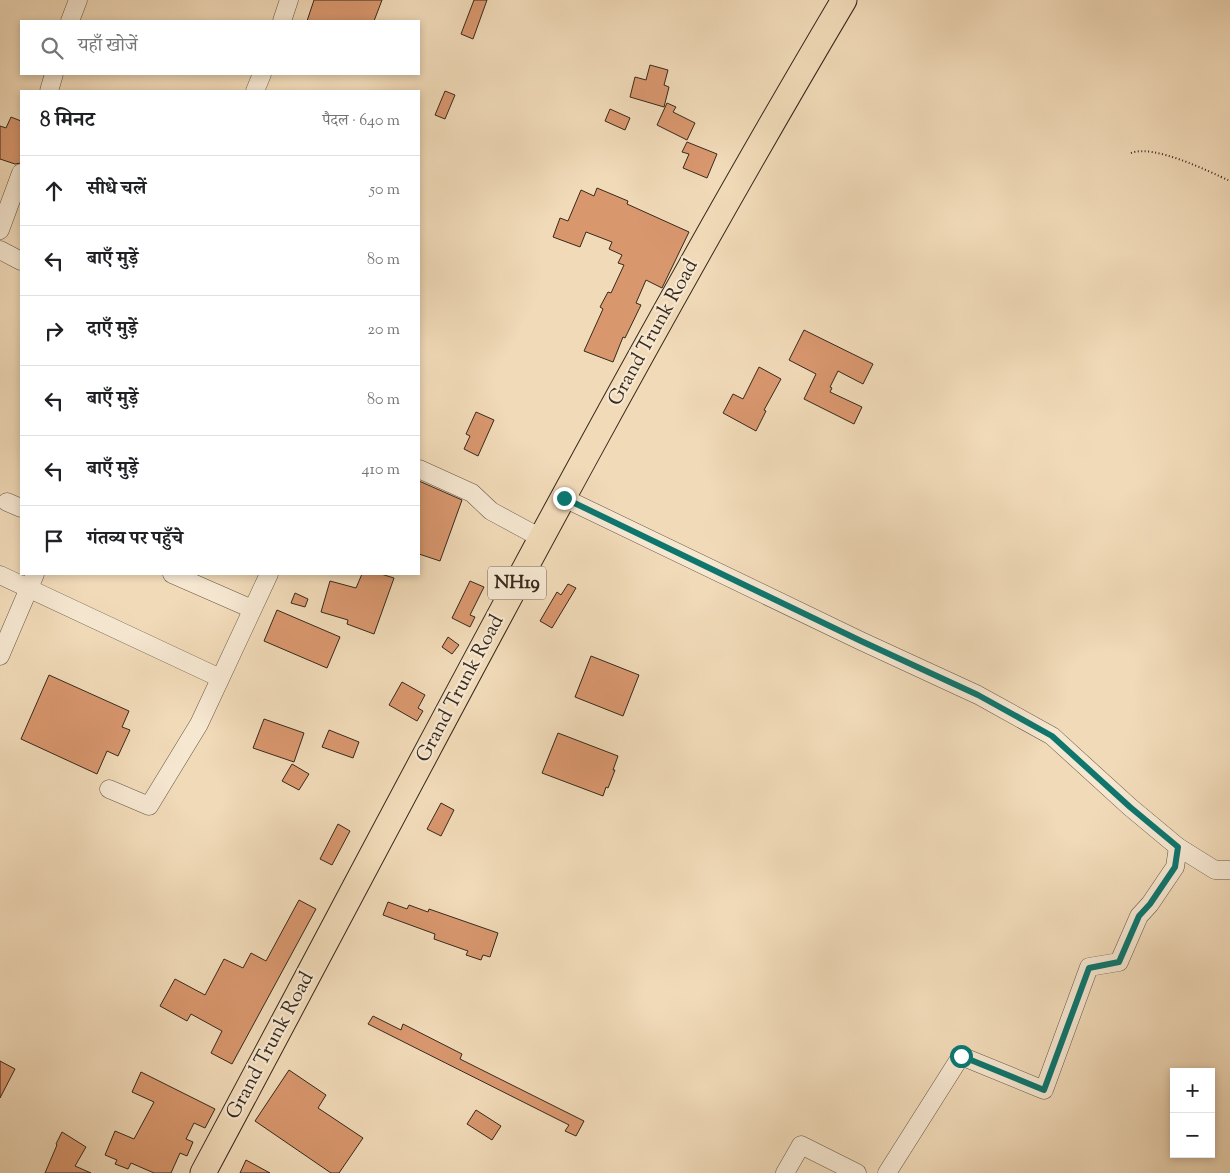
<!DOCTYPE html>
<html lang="hi">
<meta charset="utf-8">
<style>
:root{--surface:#fff;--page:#f2f2f2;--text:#202124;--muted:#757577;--line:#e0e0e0}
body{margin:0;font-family:"Sorts Mill Goudy","Noto Serif Devanagari",serif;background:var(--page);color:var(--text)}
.controls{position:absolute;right:15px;bottom:15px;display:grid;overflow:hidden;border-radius:0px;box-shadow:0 2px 8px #0003}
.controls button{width:45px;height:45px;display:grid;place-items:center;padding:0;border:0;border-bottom:1px solid var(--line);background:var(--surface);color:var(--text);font:25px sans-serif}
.stop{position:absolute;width:15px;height:15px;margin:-11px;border:4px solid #0f766e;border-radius:50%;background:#fff}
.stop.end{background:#0f766e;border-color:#fff;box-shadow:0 1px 5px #0008}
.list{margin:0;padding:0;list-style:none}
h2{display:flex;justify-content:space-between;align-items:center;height:65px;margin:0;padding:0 20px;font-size:21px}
h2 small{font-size:16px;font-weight:400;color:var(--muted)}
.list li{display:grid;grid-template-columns:32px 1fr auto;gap:15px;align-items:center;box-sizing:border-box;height:70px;padding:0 20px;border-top:1px solid var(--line)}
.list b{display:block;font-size:19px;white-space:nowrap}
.list em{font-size:16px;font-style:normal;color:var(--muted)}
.icon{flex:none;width:28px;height:28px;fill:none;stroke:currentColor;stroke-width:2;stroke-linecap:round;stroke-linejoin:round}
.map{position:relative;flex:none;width:1230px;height:1173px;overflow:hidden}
.search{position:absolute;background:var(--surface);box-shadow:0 2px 8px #0003;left:20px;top:20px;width:400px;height:55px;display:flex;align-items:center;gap:12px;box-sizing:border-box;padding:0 18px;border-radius:0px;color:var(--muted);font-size:19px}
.panel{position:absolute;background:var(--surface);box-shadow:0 2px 8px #0003;left:20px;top:90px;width:400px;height:485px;border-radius:0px}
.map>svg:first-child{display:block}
.building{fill:#d9976e;stroke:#36291d}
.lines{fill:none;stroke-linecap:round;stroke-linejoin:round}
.minor-casing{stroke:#655544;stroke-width:19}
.highway-casing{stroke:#36291d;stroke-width:27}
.path{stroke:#36291d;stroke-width:2;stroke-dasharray:1 2.5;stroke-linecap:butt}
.minor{stroke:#f6e7d1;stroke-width:18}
.highway{stroke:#f1dab8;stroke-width:25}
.route{stroke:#0f766e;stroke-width:6}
.labels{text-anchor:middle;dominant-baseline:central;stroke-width:4.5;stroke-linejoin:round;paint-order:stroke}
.shield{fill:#f6e7d1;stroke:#706253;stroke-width:1}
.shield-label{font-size:19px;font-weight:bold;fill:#36291d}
.street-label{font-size:20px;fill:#36291d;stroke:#f6e7d1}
</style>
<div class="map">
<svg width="1230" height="1173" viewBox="0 0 1230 1173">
<rect width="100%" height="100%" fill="#f1dab8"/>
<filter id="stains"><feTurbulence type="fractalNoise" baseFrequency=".004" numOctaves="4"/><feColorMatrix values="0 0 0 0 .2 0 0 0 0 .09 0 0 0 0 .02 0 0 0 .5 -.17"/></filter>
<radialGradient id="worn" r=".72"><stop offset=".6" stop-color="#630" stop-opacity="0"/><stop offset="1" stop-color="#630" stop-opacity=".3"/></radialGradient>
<g class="building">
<path d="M314 0H382L374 21H307Z"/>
<path d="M474 0H487L473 39 461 34Z"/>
<path d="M650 65 668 70 664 85 669 87 664 107 630 97 635 77 646 80Z"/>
<path d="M445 91 455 95 445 119 435 115Z"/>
<path d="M667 103 676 107 673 112 695 123 687 140 657 125Z"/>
<path d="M610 109 630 118 625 130 605 121Z"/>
<path d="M11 117 21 121V163L15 164 0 159V126L6 128Z"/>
<path d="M687 142 717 154 707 178 683 168 689 154 682 152Z"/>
<path d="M597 188 628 201 627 204 689 232 662 288 646 280 636 303 641 305 625 338 623 337 613 362 584 351 603 309 600 307 608 292 611 293 624 265 618 263 622 255 609 249 612 242 586 232 580 247 553 237 560 218 568 221 581 190 594 196Z"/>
<path d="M804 330 873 364 863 384 838 371 830 387 832 388 830 392 862 407 854 424 804 399 816 374 789 360Z"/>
<path d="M759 367 781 379 764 410 766 411 756 431 723 413 733 394 743 399Z"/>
<path d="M476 412 494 420 478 456 464 449 470 436 466 434Z"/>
<path d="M419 481 462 500 440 561 419 554Z"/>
<path d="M362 574H381L394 578 374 634 347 624 348 620 321 612 330 581 356 588Z"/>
<path d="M470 581 484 587 470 615 475 617 470 627 452 618Z"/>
<path d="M568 584 576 588 552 628 540 621 557 592 561 595Z"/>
<path d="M295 593 308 599 305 607 291 603Z"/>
<path d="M277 610 340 637 327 668 264 641Z"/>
<path d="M448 637 459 645 452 654 442 647Z"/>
<path d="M591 656 639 675 623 716 575 697Z"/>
<path d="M49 675 129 711 122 727 130 730 118 756 107 751 97 774 21 739Z"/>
<path d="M402 682 425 695 418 708 423 711 417 721 389 705Z"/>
<path d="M264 719 304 733 294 762 253 748Z"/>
<path d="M329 730 359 742 353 758 322 747Z"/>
<path d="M558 733 618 756 613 770H615L608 788 606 787 603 796 542 773Z"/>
<path d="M292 764 309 774 299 790 282 781Z"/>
<path d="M441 803 454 810 441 836 427 829Z"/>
<path d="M338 824 350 831 332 865 320 859Z"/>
<path d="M299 900 316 909 232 1064 211 1053 222 1031 191 1014 187 1021 160 1006 175 979 205 995 224 959 243 968 251 953 266 961Z"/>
<path d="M388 902 407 909 409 905 428 912 429 909 498 933 490 957 483 955 481 960 466 955 468 951 434 939 435 934 383 915Z"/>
<path d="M373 1016 401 1030 403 1024 462 1054 460 1059 584 1121 576 1136 565 1131 569 1125 368 1024Z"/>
<path d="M0 1061 15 1069 0 1098Z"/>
<path d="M289 1070 326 1095 318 1108 363 1138 339 1173H331L255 1121Z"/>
<path d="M141 1072 215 1109 205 1128 194 1123 186 1139 193 1142 187 1156 180 1153 171 1173H154L131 1163 128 1169 115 1164 117 1160 105 1155 115 1131 134 1139 154 1102 132 1092Z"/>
<path d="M476 1110 501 1126 492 1140 467 1124Z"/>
<path d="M62 1132 86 1147 75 1166 91 1173H45L57 1145 56 1144Z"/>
<path d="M246 1160 270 1173H240Z"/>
</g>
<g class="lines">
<g class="minor-casing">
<g id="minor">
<path d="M70 21 78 0"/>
<path d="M282 21 289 0"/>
<path d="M49 91 54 74"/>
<path d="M255 91 262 74"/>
<path d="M0 230 21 173"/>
<path d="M0 250 21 261"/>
<path d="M419 469 472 493 491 511 541 538"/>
<path d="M564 498 861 641 978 695 1052 736 1130 807 1178 847"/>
<path d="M7 502 21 508"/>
<path d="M172 574 252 609"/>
<path d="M0 575 220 678"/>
<path d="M0 656 35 574"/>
<path d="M109 789 149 806 199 724 269 574"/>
<path d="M785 1173 801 1145 857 1173"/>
<path d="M887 1173 961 1056 1044 1090 1089 967 1119 962 1139 916 1150 904 1175 867 1178 847 1215 870H1230"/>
</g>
</g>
<g class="highway-casing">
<path id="highway" d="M203 1173C413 780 617 383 844 0"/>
</g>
<path class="path" d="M1131 153C1154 144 1208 171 1230 181"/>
<use href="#minor" class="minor"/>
<use href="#highway" class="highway"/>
</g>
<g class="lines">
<path class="route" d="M564 498 861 641 978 695 1052 736 1130 807 1178 847 1175 867 1150 904 1139 916 1119 962 1089 968 1044 1090 961 1056"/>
</g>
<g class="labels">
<rect class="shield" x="488" y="566.5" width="58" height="33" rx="4"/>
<g class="shield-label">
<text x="517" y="583">NH19</text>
</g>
<g class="street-label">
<text transform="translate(654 333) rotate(-61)">Grand Trunk Road</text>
<text transform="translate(461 689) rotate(-62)">Grand Trunk Road</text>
<text transform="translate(271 1046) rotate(-62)">Grand Trunk Road</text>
</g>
</g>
<rect width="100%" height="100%" filter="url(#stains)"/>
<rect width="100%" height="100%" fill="url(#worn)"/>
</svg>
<div class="controls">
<button>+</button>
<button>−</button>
</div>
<div class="stop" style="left:961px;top:1056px"></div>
<div class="stop end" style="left:564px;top:498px"></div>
<div class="search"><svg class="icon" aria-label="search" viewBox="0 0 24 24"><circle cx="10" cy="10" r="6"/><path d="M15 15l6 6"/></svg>यहाँ खोजें</div>
<section class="panel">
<h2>8 मिनट<small>पैदल · 640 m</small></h2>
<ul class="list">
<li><svg class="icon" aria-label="ahead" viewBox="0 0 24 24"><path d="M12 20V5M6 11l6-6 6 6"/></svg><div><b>सीधे चलें</b></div><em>50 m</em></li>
<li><svg class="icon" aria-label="left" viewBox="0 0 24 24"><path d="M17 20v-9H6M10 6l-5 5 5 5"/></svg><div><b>बाएँ मुड़ें</b></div><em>80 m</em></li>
<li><svg class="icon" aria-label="right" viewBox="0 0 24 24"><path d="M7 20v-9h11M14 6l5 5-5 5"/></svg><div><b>दाएँ मुड़ें</b></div><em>20 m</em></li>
<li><svg class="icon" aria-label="left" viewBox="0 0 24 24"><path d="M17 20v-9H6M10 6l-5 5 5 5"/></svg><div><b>बाएँ मुड़ें</b></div><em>80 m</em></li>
<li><svg class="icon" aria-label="left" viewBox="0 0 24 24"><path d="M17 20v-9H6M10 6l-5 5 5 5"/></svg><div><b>बाएँ मुड़ें</b></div><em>410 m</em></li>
<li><svg class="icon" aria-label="arrive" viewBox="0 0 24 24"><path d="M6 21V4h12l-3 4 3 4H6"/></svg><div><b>गंतव्य पर पहुँचे</b></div></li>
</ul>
</section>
</div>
